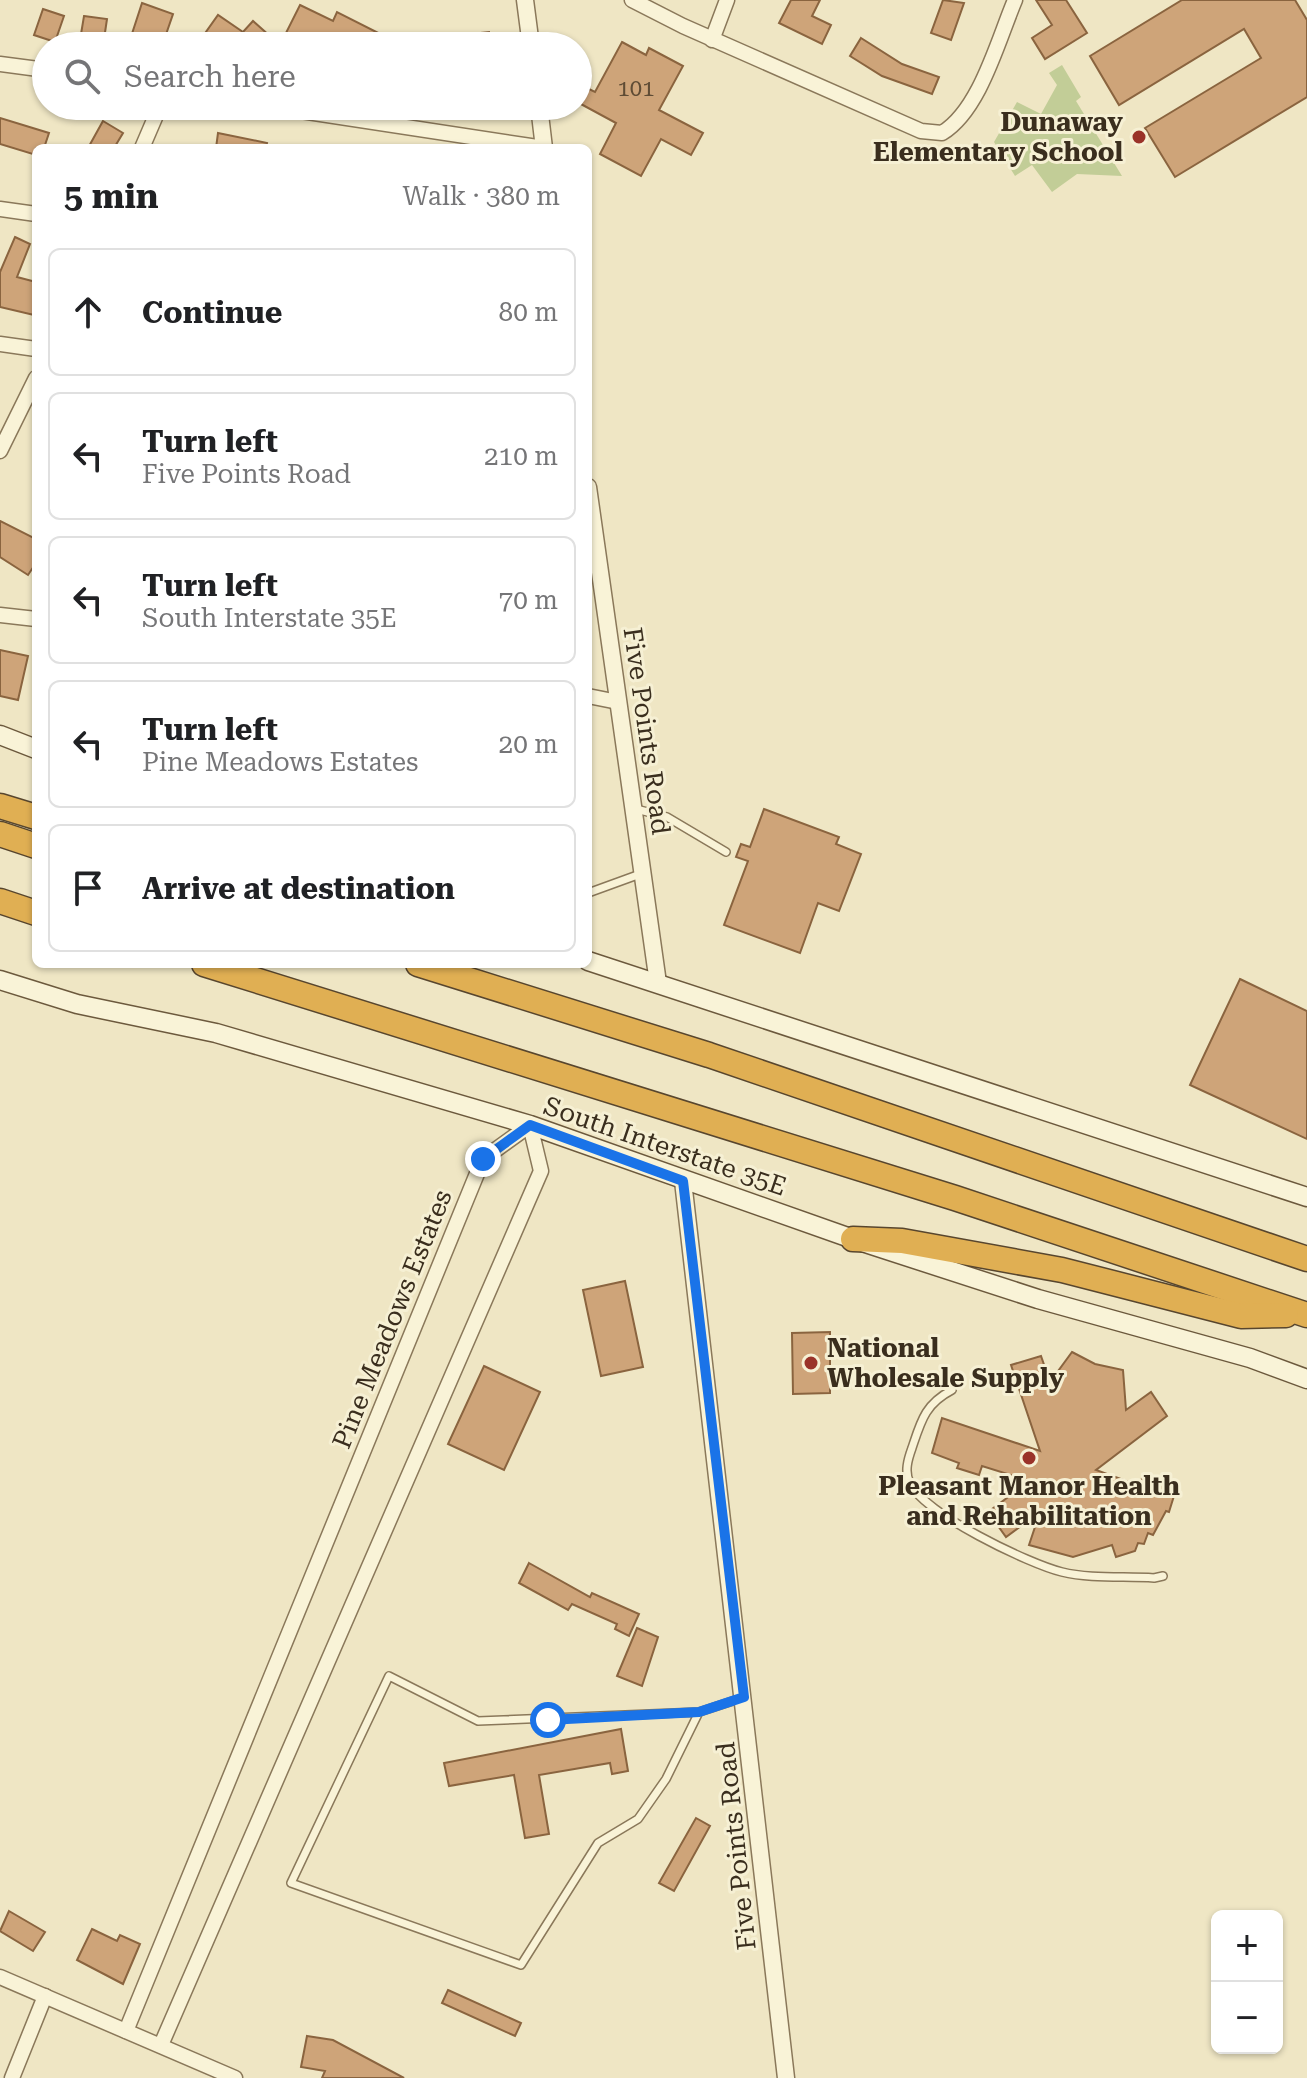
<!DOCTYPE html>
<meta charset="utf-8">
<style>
:root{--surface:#fff;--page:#f6f6f6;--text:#202124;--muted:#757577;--line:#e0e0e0}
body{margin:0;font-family:"Roboto Serif",serif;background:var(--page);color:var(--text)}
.controls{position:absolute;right:24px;bottom:24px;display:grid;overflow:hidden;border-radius:12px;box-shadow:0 2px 6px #0004}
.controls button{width:72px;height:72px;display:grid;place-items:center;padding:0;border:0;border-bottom:2px solid var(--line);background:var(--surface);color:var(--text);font:40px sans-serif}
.stop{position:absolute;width:24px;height:24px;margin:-18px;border:6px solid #1a73e8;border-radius:50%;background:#fff}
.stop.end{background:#1a73e8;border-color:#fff;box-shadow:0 2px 8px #0008}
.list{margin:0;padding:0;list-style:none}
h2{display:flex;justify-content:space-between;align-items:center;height:104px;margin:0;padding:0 32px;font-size:34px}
h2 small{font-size:26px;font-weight:400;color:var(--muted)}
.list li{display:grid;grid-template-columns:52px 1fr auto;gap:24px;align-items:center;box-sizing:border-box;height:128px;margin:0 16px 16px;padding:0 16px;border:2px solid var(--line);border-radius:12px}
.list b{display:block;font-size:30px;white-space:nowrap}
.list p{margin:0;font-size:26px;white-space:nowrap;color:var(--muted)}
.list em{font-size:26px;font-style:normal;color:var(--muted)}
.icon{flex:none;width:44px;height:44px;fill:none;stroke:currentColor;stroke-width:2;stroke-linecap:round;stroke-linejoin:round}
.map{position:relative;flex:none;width:1307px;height:2078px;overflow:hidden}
.search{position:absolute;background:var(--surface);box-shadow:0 2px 6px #0004;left:32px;top:32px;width:560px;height:88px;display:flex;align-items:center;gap:20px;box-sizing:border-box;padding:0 28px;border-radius:44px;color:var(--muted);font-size:30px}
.panel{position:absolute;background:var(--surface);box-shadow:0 2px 6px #0004;left:32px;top:144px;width:560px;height:824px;border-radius:12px}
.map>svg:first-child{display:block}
.green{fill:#c2cd97}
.building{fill:#cea479;stroke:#8a643f;stroke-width:2}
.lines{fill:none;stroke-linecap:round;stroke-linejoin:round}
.service-casing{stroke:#8a785a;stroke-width:10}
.minor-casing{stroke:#8a785a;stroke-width:17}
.tertiary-casing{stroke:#8a785a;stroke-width:19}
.secondary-casing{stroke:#6c593d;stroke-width:21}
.motorway-casing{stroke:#58462e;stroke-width:27}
.service{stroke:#f9f3d7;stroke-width:7}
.minor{stroke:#f9f3d7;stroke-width:14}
.tertiary{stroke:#f9f3d7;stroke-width:16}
.secondary{stroke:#f9f3d7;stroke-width:18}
.motorway{stroke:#e0af53;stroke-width:24}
.route{stroke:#1a73e8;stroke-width:10}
.poi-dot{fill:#9a3329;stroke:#f6f0d4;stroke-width:3}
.labels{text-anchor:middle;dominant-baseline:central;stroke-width:6;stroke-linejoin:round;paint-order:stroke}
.number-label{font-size:22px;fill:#5f4c35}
.poi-label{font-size:26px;font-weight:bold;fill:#3a2e1e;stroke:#f6f0d4;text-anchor:end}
.street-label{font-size:26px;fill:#3a2e1e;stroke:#f6f0d4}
</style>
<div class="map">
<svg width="1307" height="2078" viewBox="0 0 1307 2078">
<rect width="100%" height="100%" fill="#efe6c4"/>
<path class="green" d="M1062 65 1081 97 1076 101 1122 176 1077 174 1052 192 1032 165 1015 176 994 142 1017 102 1041 114 1057 85 1049 73Z"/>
<g class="building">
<path d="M791 0H820L812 16 831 25 822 44 779 23Z"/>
<path d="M943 0 964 3 951 40 931 33Z"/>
<path d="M1036 0H1066L1087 33 1045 59 1032 38 1052 25Z"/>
<path d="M1182 0H1295L1307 20V97L1175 177 1145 128 1261 58 1244 29 1119 105 1090 56Z"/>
<path d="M142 3 173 14 162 46H128Z"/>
<path d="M300 5 333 21 337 12 404 46H196L218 15 243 32 253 21 280 45Z"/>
<path d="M43 9 64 16 55 42 34 35Z"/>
<path d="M84 16 107 19 103 46H79Z"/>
<path d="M489 32 491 46H444L443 37Z"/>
<path d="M861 38 902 64 939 77 932 94 882 76 850 56Z"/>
<path d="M622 42 646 55 649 48 683 66 659 110 703 133 691 155 661 139 641 176 600 154 616 123 579 103 587 88 595 92Z"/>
<path d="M0 118 49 133 44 148H36V155L0 144Z"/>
<path d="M103 121 123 133 114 148H88Z"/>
<path d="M218 133 267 143 266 148H216Z"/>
<path d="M15 237 30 244 17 277 36 282 34 315 0 307V272Z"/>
<path d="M0 521 36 539V563L28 575 0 557Z"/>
<path d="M0 650 28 656 18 700 0 696Z"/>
<path d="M764 809 839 837 836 844 861 854 839 911 818 903 800 953 724 925 748 861 736 857 741 844 750 847Z"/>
<path d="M1240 979 1307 1011V1139L1190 1085Z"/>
<path d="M625 1281 643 1367 601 1376 583 1290Z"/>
<path d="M830 1332V1393L793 1394 792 1333Z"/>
<path d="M1072 1352 1095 1364 1123 1370 1126 1410 1151 1392 1167 1416 1096 1470 1140 1486 1143 1474 1177 1486 1169 1512 1166 1511 1153 1535 1148 1533 1144 1544 1138 1543 1135 1551 1116 1557 1112 1545 1073 1557 1029 1545 1040 1512 1006 1537 988 1512 1030 1481 982 1466 979 1475 957 1468 959 1463 932 1453 942 1418 1040 1451 1011 1365 1041 1356 1050 1382Z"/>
<path d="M484 1366 540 1392 504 1470 448 1444Z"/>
<path d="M529 1563 590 1597 592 1593 639 1614 629 1636 615 1629 617 1624 572 1604 568 1610 519 1583Z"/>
<path d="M637 1628 658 1637 642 1686 617 1676Z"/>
<path d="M621 1729 628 1771 612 1774 610 1763 539 1775 549 1834 525 1838 514 1775 449 1786 444 1763Z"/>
<path d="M696 1818 710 1826 674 1891 659 1883Z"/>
<path d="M9 1911 45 1932 33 1951 0 1931Z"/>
<path d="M92 1929 117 1941 120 1935 140 1944 123 1984 77 1960Z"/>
<path d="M448 1990 521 2023 515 2036 442 2003Z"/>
<path d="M307 2036 333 2040 404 2078H322L325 2071 301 2067Z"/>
</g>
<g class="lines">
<g class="service-casing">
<g id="service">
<path d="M636 809 667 817 726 852"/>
<path d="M588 893 643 873"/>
<path d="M952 1390C925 1404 921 1421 912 1448 908 1459 904 1472 910 1483 923 1513 1029 1564 1062 1572 1091 1579 1124 1576 1154 1578L1163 1576"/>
<path d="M699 1712 478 1721 389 1676 291 1883 521 1965 598 1843 638 1819 666 1779 699 1712 742 1698"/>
</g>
</g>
<g class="minor-casing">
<g id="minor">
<path d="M632 0 683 26 921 131 942 133C980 110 998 40 1015 0"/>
<path d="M712 40 727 0"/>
<path d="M0 64 46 70"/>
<path d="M268 106 544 148"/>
<path d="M142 148 160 106"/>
<path d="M0 209 36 214"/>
<path d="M0 344 36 349"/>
<path d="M0 451 36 378"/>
<path d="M0 615 36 619"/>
<path d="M588 696 618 702"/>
<path d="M0 1977 235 2078"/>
<path d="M126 2031 483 1159 530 1125 541 1171 161 2045"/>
<path d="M12 2078 45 1996"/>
</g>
</g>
<g class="tertiary-casing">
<g id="tertiary">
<path d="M525 0 531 46"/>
<path d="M539 106 544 148"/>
<path d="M588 487 658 983"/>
<path d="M683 1181 786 2078"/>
</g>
</g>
<g class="secondary-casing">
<g id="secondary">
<path d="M0 735 36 749"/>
<path d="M588 961 1307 1197"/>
<path d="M0 980 77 1004 216 1033 530 1125 853 1239 1038 1299 1250 1358 1307 1379"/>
</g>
</g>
<g class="motorway-casing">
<g id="motorway">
<path d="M0 806 36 817"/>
<path d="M0 834 36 846"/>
<path d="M0 901 36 913"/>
<path d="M204 964 955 1198 1307 1315"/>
<path d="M418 964 709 1055 1307 1259"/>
<path d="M853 1239 902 1241 1062 1270 1241 1316 1286 1315"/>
</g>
</g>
<use href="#service" class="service"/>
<use href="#minor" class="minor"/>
<use href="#tertiary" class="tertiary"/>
<use href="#secondary" class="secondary"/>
<use href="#motorway" class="motorway"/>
</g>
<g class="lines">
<path class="route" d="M483 1159 530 1125 683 1181 744 1697 699 1712 548 1720"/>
</g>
<g class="poi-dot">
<circle cx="1139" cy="137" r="8"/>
<circle cx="811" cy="1363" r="8"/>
<circle cx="1029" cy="1458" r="8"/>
</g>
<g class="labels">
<g class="number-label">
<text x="636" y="88">101</text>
</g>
<g class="poi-label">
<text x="1123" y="122">Dunaway<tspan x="1123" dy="30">Elementary School</tspan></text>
<text x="827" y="1348" text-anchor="start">National<tspan x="827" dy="30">Wholesale Supply</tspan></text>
<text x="1029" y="1486" text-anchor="middle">Pleasant Manor Health<tspan x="1029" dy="30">and Rehabilitation</tspan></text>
</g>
<g class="street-label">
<text transform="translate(647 731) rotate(82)">Five Points Road</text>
<text transform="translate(665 1146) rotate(19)">South Interstate 35E</text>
<text transform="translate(392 1319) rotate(-68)">Pine Meadows Estates</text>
<text transform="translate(736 1846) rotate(-96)">Five Points Road</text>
</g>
</g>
</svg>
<div class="controls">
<button>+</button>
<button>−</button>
</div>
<div class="stop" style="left:548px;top:1720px"></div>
<div class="stop end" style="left:483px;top:1159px"></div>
<div class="search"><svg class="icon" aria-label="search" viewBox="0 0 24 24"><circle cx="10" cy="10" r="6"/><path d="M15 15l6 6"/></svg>Search here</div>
<section class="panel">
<h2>5 min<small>Walk · 380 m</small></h2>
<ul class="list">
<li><svg class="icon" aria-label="ahead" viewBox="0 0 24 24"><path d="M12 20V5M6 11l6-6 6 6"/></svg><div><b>Continue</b></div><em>80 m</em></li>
<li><svg class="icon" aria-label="left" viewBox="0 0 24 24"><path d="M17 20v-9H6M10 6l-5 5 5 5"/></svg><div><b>Turn left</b><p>Five Points Road</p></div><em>210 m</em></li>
<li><svg class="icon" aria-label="left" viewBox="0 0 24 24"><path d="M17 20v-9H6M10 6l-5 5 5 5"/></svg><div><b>Turn left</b><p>South Interstate 35E</p></div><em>70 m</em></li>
<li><svg class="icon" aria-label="left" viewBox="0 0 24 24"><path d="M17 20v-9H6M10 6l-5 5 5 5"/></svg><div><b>Turn left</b><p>Pine Meadows Estates</p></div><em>20 m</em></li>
<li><svg class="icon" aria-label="arrive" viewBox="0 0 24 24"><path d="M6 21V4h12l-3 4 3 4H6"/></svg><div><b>Arrive at destination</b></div></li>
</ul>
</section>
</div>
